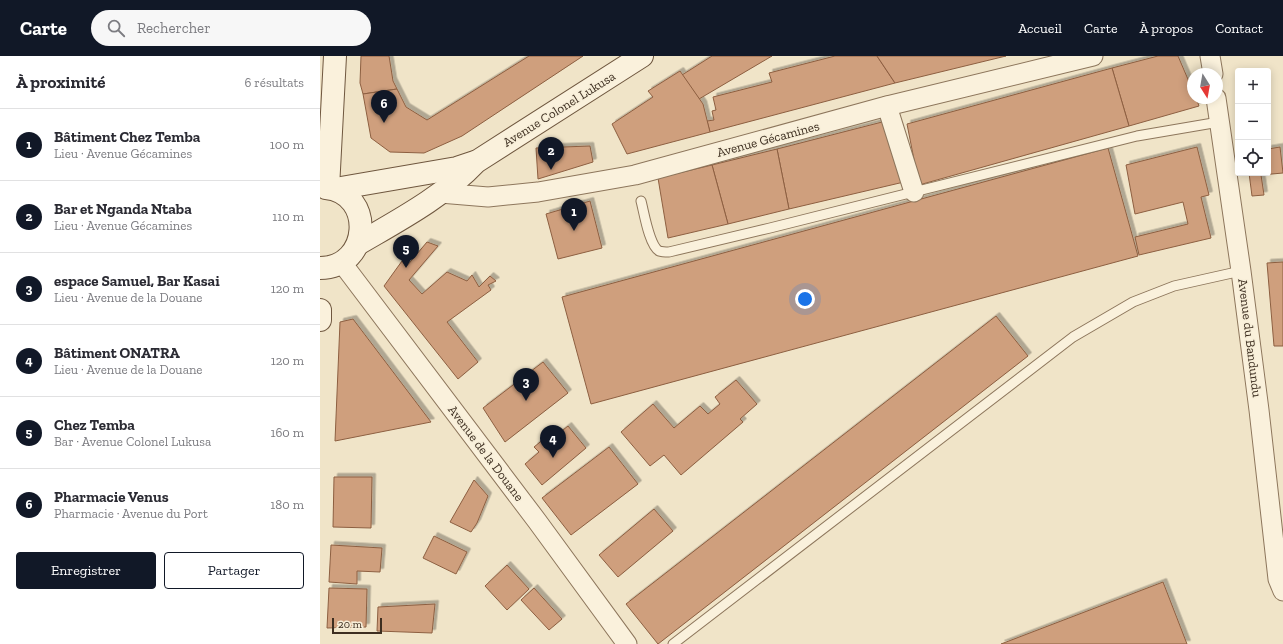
<!DOCTYPE html>
<html lang="fr">
<meta charset="utf-8">
<style>
:root{--surface:#fff;--page:#f7f7f7;--text:#2b2b33;--muted:#7c7c81;--line:#e1e1e2;--accent:#111827}
body{margin:0;font-family:"Zilla Slab",serif;background:var(--page);color:var(--text)}
.controls{position:absolute;right:12px;top:12px;display:grid;overflow:hidden;border-radius:4px;box-shadow:0 2px 10px #0003}
.controls button{width:36px;height:36px;display:grid;place-items:center;padding:0;border:0;border-bottom:1px solid var(--line);background:var(--surface);color:var(--text);font:20px sans-serif}
.compass{position:absolute;left:867px;top:12px;width:36px;height:36px;border-radius:50%;background:var(--surface);box-shadow:0 2px 10px #0003;rotate:169deg}
.scale{position:absolute;left:12px;bottom:10px;width:50px;box-sizing:border-box;padding-left:4px;border:2px solid #3d2e20;border-top:0;font-size:11px;line-height:14px;white-space:nowrap;color:#3d2e20;-webkit-text-stroke:3px #f7eed8;paint-order:stroke}
.you{position:absolute;left:485px;top:243px;width:14px;height:14px;margin:-10px;border:3px solid #fff;border-radius:50%;background:#1a73e8;box-shadow:0 0 0 6px #1a73e833}
.badge{display:grid;place-items:center;width:26px;height:26px;border-radius:50%;background:var(--accent);color:#fff;font-size:13px;font-weight:700}
.pin{position:absolute;translate:-50% -33px;filter:drop-shadow(0 1px 2px #0008)}
.pin::after{content:'';position:absolute;top:21px;width:14px;height:12px;background:inherit;clip-path:polygon(0 0,100% 0,50% 100%)}
.list{margin:0;padding:0;list-style:none}
h2{display:flex;justify-content:space-between;align-items:center;height:52px;margin:0;padding:0 16px;font-size:17px}
h2 small{font-size:13px;font-weight:400;color:var(--muted)}
.list li{display:grid;grid-template-columns:26px 1fr auto;gap:12px;align-items:center;box-sizing:border-box;height:72px;padding:0 16px;border-top:1px solid var(--line)}
.list b{display:block;font-size:15px;white-space:nowrap}
.list p{margin:0;font-size:13px;white-space:nowrap;color:var(--muted)}
.list em{font-size:13px;font-style:normal;color:var(--muted)}
.actions{display:flex;gap:8px;padding:12px 16px}
.actions a{flex:1;padding:9px 0;border:1px solid var(--accent);border-radius:4px;text-align:center;font-size:14px;color:var(--accent)}
.actions .main{background:var(--accent);color:#fff}
.icon{flex:none;width:22px;height:22px;fill:none;stroke:currentColor;stroke-width:2;stroke-linecap:round;stroke-linejoin:round}
.map{position:relative;flex:none;width:963px;height:588px;overflow:hidden}
header{display:flex;align-items:center;gap:24px;box-sizing:border-box;height:56px;padding:0 20px;background:var(--accent);color:#fff}
header strong{font-size:19px}
nav{display:flex;gap:22px;margin-inline-start:auto;font-size:14px}
.search{width:280px;height:36px;background:var(--page);display:flex;align-items:center;gap:10px;box-sizing:border-box;padding:0 14px;border-radius:22px;color:var(--muted);font-size:15px}
main{display:flex}
aside{flex:1;background:var(--surface)}
.map>svg:first-child{display:block}
.building{fill:#cf9f7d;stroke:#8d5f41;filter:url(#shadow)}
.lines{fill:none;stroke-linecap:round;stroke-linejoin:round}
.lane-casing{stroke:#8d765c;stroke-width:11}
.street-casing{stroke:#8d765c;stroke-width:21}
.secondary-casing{stroke:#6f573f;stroke-width:24}
.lane{stroke:#faf1dc;stroke-width:9}
.street{stroke:#faf1dc;stroke-width:19}
.secondary{stroke:#faf1dc;stroke-width:22}
.labels{text-anchor:middle;dominant-baseline:central;stroke-width:3;stroke-linejoin:round;paint-order:stroke}
.street-label{font-size:13px;fill:#3d2e20;stroke:#f7eed8}
</style>
<header>
<strong>Carte</strong>
<div class="search"><svg class="icon" aria-label="search" viewBox="0 0 24 24"><circle cx="10" cy="10" r="6"/><path d="M15 15l6 6"/></svg>Rechercher</div>
<nav><a>Accueil</a><a>Carte</a><a>À propos</a><a>Contact</a></nav>
</header>
<main>
<aside>
<h2>À proximité<small>6 résultats</small></h2>
<ul class="list">
<li><span class="badge">1</span><div><b>Bâtiment Chez Temba</b><p>Lieu · Avenue Gécamines</p></div><em>100 m</em></li>
<li><span class="badge">2</span><div><b>Bar et Nganda Ntaba</b><p>Lieu · Avenue Gécamines</p></div><em>110 m</em></li>
<li><span class="badge">3</span><div><b>espace Samuel, Bar Kasai</b><p>Lieu · Avenue de la Douane</p></div><em>120 m</em></li>
<li><span class="badge">4</span><div><b>Bâtiment ONATRA</b><p>Lieu · Avenue de la Douane</p></div><em>120 m</em></li>
<li><span class="badge">5</span><div><b>Chez Temba</b><p>Bar · Avenue Colonel Lukusa</p></div><em>160 m</em></li>
<li><span class="badge">6</span><div><b>Pharmacie Venus</b><p>Pharmacie · Avenue du Port</p></div><em>180 m</em></li>
</ul>
<div class="actions"><a class="main">Enregistrer</a><a>Partager</a></div>
</aside>
<div class="map">
<svg width="963" height="588" viewBox="0 0 963 588">
<defs>
<filter id="shadow"><feDropShadow dx="3.5" dy="-3.5" stdDeviation="0" flood-color="#0004"/></filter>
</defs>
<rect width="100%" height="100%" fill="#f0e4c8"/>
<g class="building">
<path d="M41 0H69L73 25 77 33 43 38 40 27Z"/>
<path d="M209 0H263L142 80 104 97 70 96 51 82 43 38 77 33 86 51 107 64Z"/>
<path d="M392 0H452L379 43 362 19Z"/>
<path d="M515 0H557L575 27 390 76 387 65 394 64 392 55 396 54 393 41 452 26 449 17Z"/>
<path d="M557 0H686L575 27Z"/>
<path d="M838 0H858L873 35V42H876L879 50 809 70 792 12Z"/>
<path d="M792 12 809 70 599 129 587 68Z"/>
<path d="M360 15 383 48 390 76 307 98 292 68 333 41 328 35Z"/>
<path d="M566 65 584 126 469 153 457 93Z"/>
<path d="M270 90 273 106 218 123 216 92Z"/>
<path d="M877 91 889 139 881 141 891 182 819 199 815 181 868 168 863 146 815 158 806 109Z"/>
<path d="M960 91 963 117 941 119 944 139 932 140 929 117H948V93Z"/>
<path d="M788 92 818 200 271 348 242 241Z"/>
<path d="M457 93 469 153 408 168 392 109Z"/>
<path d="M392 109 408 168 348 182 338 122Z"/>
<path d="M270 145 282 192 238 203 226 158Z"/>
<path d="M107 186 118 190 89 224 102 238 127 216 147 225 152 219 159 231 170 220 176 225 168 229 171 234 127 266 158 306 138 323 64 230 82 205 86 211Z"/>
<path d="M963 206V290H954L947 207Z"/>
<path d="M676 260 708 300 338 588 306 548Z"/>
<path d="M33 263 111 366 15 385 20 266Z"/>
<path d="M223 306 248 337 185 386 163 352Z"/>
<path d="M416 324 437 348 420 363 423 366 361 419 344 399 330 410 301 376 333 348 354 372 380 350 388 358 400 348 395 341Z"/>
<path d="M248 370 266 392 222 429 205 408 219 396 214 391 230 378 233 382Z"/>
<path d="M289 391 318 428 251 479 222 442Z"/>
<path d="M14 421H52L51 472 13 471Z"/>
<path d="M154 424 168 440 157 467 151 476 130 466Z"/>
<path d="M334 453 353 475 298 521 279 499Z"/>
<path d="M114 480 147 496 136 518 103 502Z"/>
<path d="M11 489 62 492 60 516 37 515V528L9 526Z"/>
<path d="M187 509 209 533 187 554 165 530Z"/>
<path d="M843 526 867 588H681Z"/>
<path d="M9 532 47 533 46 571 7 572Z"/>
<path d="M214 532 242 563 229 574 201 544Z"/>
<path d="M115 548 112 577 57 575 58 551Z"/>
</g>
<g class="lines">
<g class="lane-casing">
<g id="lane">
<path d="M321 145C324 156 329 189 339 195 342 196 346 196 349 196L450 172 817 80 899 66"/>
<path d="M353 588 753 281 813 246 854 230 921 215"/>
</g>
</g>
<g class="street-casing">
<g id="street">
<path d="M890 0 893 18"/>
<path d="M896 42 921 215 939 354 958 523 963 535"/>
<path d="M567 50 594 136"/>
<path d="M120 137 168 141 218 136 315 119 567 50 773 0"/>
<path d="M22 207 217 465 307 588"/>
</g>
</g>
<g class="secondary-casing">
<g id="secondary">
<path d="M8 132 15 0"/>
<path d="M15 133 137 112 155 106"/>
<path d="M38 188C79 164 123 141 156 106L322 0"/>
<path d="M0 212C51 212 55 137 6 132"/>
<path d="M0 254V264"/>
</g>
</g>
<use href="#lane" class="lane"/>
<use href="#street" class="street"/>
<use href="#secondary" class="secondary"/>
</g>
<g class="labels">
<g class="street-label">
<text transform="translate(239 53) rotate(-32)">Avenue Colonel Lukusa</text>
<text transform="translate(448 83) rotate(-15)">Avenue Gécamines</text>
<text transform="translate(930 282) rotate(83)">Avenue du Bandundu</text>
<text transform="translate(166 397) rotate(53)">Avenue de la Douane</text>
</g>
</g>
</svg>
<div class="controls">
<button>+</button>
<button>−</button>
<button><svg class="icon" aria-label="locate" viewBox="0 0 24 24"><circle cx="12" cy="12" r="6"/><path d="M12 2v4M12 18v4M2 12h4M18 12h4"/></svg></button>
</div>
<svg class="compass" viewBox="-18 -18 36 36"><path d="M0-13l5 13h-10z" fill="#e53935"/><path d="M0 13l5-13h-10z" fill="#7c7c81"/></svg>
<div class="scale">20 m</div>
<div class="you"></div>
<div class="pin badge" style="left:254px;top:175px">1</div>
<div class="pin badge" style="left:231px;top:114px">2</div>
<div class="pin badge" style="left:206px;top:345px">3</div>
<div class="pin badge" style="left:233px;top:402px">4</div>
<div class="pin badge" style="left:86px;top:212px">5</div>
<div class="pin badge" style="left:64px;top:67px">6</div>
</div>
</main>
